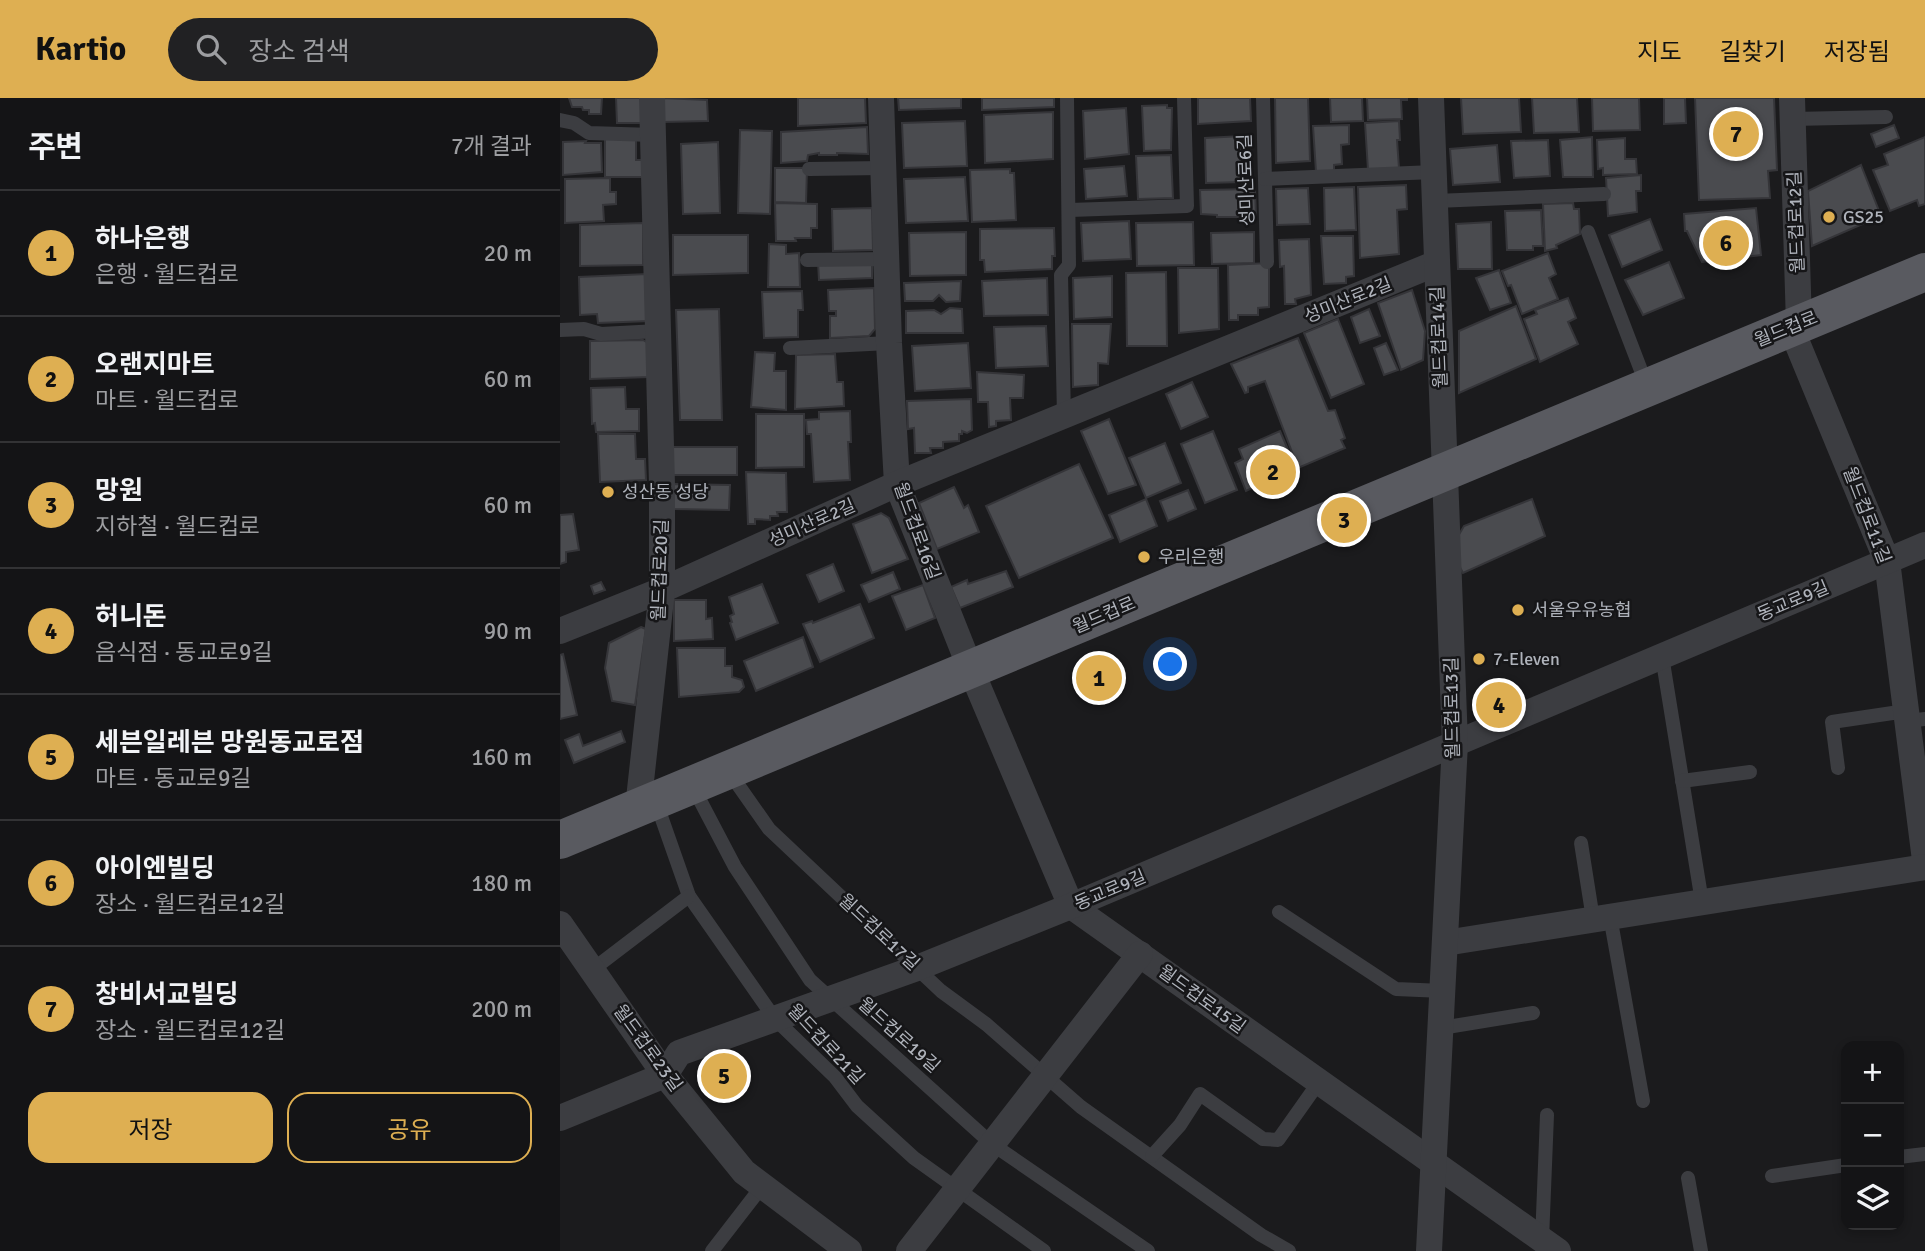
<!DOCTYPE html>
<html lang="ko">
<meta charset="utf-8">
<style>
:root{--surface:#141416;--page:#212123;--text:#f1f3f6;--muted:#9d9ea1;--line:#333335;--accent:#deaf52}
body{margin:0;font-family:Signika,"Noto Sans KR",sans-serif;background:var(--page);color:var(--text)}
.controls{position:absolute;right:21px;bottom:21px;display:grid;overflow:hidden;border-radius:14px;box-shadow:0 4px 10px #0003}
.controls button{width:63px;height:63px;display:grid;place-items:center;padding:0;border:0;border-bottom:2px solid var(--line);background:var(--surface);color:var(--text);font:35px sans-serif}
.you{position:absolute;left:611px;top:567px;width:24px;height:24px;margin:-18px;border:5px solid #fff;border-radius:50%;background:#1a73e8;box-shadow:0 0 0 10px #1a73e833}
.badge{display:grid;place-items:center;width:46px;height:46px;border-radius:50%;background:var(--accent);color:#111;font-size:23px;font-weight:700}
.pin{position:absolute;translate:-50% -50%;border:4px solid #fff;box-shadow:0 2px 7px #0006}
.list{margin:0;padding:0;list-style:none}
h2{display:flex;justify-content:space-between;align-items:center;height:91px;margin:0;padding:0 28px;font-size:30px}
h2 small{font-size:23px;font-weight:400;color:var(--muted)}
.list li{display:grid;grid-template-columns:46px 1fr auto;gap:21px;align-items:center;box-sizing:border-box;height:126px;padding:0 28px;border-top:2px solid var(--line)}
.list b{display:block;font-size:26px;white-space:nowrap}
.list p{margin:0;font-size:23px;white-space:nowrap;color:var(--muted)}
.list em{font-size:23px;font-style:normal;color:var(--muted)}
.actions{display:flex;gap:14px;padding:21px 28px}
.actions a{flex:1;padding:16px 0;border:2px solid var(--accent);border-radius:21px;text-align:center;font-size:24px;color:var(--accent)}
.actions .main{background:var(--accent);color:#111}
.icon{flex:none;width:38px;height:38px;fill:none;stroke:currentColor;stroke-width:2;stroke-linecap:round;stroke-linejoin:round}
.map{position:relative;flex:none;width:1365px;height:1153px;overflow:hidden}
header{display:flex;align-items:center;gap:42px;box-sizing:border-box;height:98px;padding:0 35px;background:var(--accent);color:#111}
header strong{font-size:33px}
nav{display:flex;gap:38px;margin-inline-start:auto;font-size:24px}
.search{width:490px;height:63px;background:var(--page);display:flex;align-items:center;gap:18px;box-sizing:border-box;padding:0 24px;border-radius:38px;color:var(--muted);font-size:26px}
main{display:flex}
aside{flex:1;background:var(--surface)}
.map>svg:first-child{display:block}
.building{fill:#4a4b4f;stroke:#353539;stroke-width:2}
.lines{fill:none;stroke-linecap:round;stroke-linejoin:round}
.lane{stroke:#3c3d41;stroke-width:14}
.street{stroke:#3c3d41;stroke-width:26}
.primary{stroke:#595a60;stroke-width:38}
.poi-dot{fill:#deaf52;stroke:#161618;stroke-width:2.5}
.labels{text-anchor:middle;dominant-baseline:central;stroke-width:5;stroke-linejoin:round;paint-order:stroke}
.street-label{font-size:18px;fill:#afb3bb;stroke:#161618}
.poi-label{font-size:18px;fill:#afb3bb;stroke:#161618;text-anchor:start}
</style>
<header>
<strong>Kartio</strong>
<div class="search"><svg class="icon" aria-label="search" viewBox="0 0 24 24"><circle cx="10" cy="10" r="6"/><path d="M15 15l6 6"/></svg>장소 검색</div>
<nav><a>지도</a><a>길찾기</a><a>저장됨</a></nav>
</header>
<main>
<aside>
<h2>주변<small>7개 결과</small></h2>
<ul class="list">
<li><span class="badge">1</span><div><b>하나은행</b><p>은행 · 월드컵로</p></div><em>20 m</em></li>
<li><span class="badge">2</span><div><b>오랜지마트</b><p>마트 · 월드컵로</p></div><em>60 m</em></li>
<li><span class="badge">3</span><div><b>망원</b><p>지하철 · 월드컵로</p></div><em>60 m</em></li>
<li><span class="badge">4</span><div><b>허니돈</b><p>음식점 · 동교로9길</p></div><em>90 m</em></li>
<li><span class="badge">5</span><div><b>세븐일레븐 망원동교로점</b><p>마트 · 동교로9길</p></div><em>160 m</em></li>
<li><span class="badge">6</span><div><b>아이엔빌딩</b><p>장소 · 월드컵로12길</p></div><em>180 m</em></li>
<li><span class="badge">7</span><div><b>창비서교빌딩</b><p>장소 · 월드컵로12길</p></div><em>200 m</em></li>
</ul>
<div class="actions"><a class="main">저장</a><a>공유</a></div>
</aside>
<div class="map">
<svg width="1365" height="1153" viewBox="0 0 1365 1153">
<rect width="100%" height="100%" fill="#1b1b1d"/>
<g class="building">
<path d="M9 0H42L41 16H29V12H23L22 9H12Z"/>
<path d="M56 0H84L82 25H57Z"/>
<path d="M102 0 147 2 148 23 103 24Z"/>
<path d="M238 0H305L306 25 238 28Z"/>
<path d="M338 0H401V10L339 12Z"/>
<path d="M422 0H494V9L422 12Z"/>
<path d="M638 0H690L691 23 638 26Z"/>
<path d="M715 0H748L750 63 716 65Z"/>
<path d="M770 0H802L803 23 771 24Z"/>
<path d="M807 0H847V2H841L842 21 808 22Z"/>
<path d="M901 0H959L961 34 903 36Z"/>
<path d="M972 0H1017L1019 34 974 35Z"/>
<path d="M1032 0H1079L1080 32 1033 33Z"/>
<path d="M1104 0H1125L1126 25 1104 26Z"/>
<path d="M1135 0H1214L1217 72 1208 73 1210 100 1139 102Z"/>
<path d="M607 7V10H612L611 52 584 53 582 8Z"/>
<path d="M566 10 569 56 525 61 523 13Z"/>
<path d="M493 14V61L425 65 424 17Z"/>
<path d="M405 23 407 68 344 70 342 25Z"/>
<path d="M839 23 840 42H837L839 70 808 72 805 25Z"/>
<path d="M789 27V46L781 47 782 66 774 67V73L756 74 753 28Z"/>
<path d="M1334 27 1339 40 1316 49 1311 36Z"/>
<path d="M307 29 308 56 277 55V57H259V55L248 57 247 63 221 65V34Z"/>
<path d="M180 32 212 33 210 116 178 115Z"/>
<path d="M682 38 683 84 646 85 645 40Z"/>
<path d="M1032 39 1033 79H1003L1000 42Z"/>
<path d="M1365 39V106L1359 108 1357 102 1330 113 1313 72 1328 67 1324 56Z"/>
<path d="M45 40 76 41V62H83V79H45Z"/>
<path d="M1065 40V61H1076L1077 76 1043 77V70L1038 71 1037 42Z"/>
<path d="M988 42 990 78 954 80 951 43Z"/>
<path d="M26 43 25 45H41L42 74 3 77V44Z"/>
<path d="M158 44 160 115 123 116 121 46Z"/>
<path d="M937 47 940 84 893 87 890 51Z"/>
<path d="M611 57 613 100 578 101 576 58Z"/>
<path d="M1301 67 1321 118 1252 148 1248 93Z"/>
<path d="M564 68 567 98 526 101 524 71Z"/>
<path d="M215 70H247L246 105 215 104Z"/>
<path d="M450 71V75H454L456 122 412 124 410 72Z"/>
<path d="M1081 77V93H1076L1077 114 1048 118 1046 80Z"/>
<path d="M405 79 408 123 346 125 344 81Z"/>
<path d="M50 80V94H56V106L43 107 44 123 5 125V81Z"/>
<path d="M846 87 847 111 837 112 839 156 800 160 798 89Z"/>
<path d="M794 89 796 132 765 133 764 90Z"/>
<path d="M748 90 750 126 717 127 716 91Z"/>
<path d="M695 91 696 119H657V117L641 116 640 92Z"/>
<path d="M215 105 257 106V130H251V140H235L236 143H216Z"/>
<path d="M1013 105 1014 111H1019L1020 136 996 147 997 150 985 153 983 106Z"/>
<path d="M312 110 313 152 273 153 272 111Z"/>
<path d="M1196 110 1201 157 1142 164 1127 133H1125L1124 116Z"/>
<path d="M981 112 983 148H973V152H947L945 113Z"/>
<path d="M1090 121 1102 152 1062 169 1049 137Z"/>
<path d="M569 123 571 161 523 163 521 125Z"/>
<path d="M633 124 634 167 577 168 576 125Z"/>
<path d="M931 124 932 171H898L896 126Z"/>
<path d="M83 125V167L20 168V127Z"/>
<path d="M494 130 495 158H492V171L425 174 424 162H420V131Z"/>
<path d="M406 134V177L350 178 349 135Z"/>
<path d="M694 134V165L652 166 651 135Z"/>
<path d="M113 137H188V175L113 177Z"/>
<path d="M761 138H793L794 178 786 179V185L764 186Z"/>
<path d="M749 141 751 197 735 201 736 206H725L724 168 720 169 719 142Z"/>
<path d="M209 146 226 147V156L239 155 240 189H208Z"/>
<path d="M988 155 996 176 989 180 998 201 962 216 951 187 948 188 942 173Z"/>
<path d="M312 163V180L259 182 258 164Z"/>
<path d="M1109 164 1124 200 1083 217 1065 182Z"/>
<path d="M709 165V209L698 210V217H678V222H669L668 167Z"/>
<path d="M618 170H658L659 231 619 235Z"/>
<path d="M939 172 951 205 930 212 916 180Z"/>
<path d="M606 174 607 248H567L566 175Z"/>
<path d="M87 176 89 223 38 225 37 216 20 217 19 179Z"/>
<path d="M552 178V219L514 221 513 180Z"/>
<path d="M487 180 488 217 424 218 422 183Z"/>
<path d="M401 183 400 203 386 204 379 197 373 203H345L344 185Z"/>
<path d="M314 190 315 231 309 238 270 240V218H276V213H269L268 192Z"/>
<path d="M852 192 865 233 863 262 841 272 818 205Z"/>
<path d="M242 193 243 212H238V239L204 240 202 194Z"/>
<path d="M1008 200 1016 220 1008 224 1018 246 980 264 964 221 977 216 975 212Z"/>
<path d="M956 208 976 261 899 295V233Z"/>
<path d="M390 210 402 211 403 235H346V213L374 212 381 216Z"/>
<path d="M159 211 162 322H120L116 212Z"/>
<path d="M809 211 820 238 800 245 791 219Z"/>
<path d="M778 221 804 286 771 300 744 235Z"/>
<path d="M512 226H551L548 266 538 265V287L513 289Z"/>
<path d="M486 228 488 268 436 270 434 229Z"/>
<path d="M738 240 768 313 775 312 785 340 781 342 785 350 738 370 705 283 688 289V294L685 295 671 266Z"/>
<path d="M83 242 88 245 89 279 30 281V243Z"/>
<path d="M408 245 411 290 355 293 352 248Z"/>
<path d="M826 245 838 272 824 277 814 250Z"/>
<path d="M195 254 215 255 214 273H226V312L191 309Z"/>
<path d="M275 256 277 284H283L284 308 235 311 236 257Z"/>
<path d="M417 274 464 277 463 300H450L451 322 436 323V328L429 329 428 304H418Z"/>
<path d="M632 284 648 319 621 331 606 296Z"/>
<path d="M65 289 66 311H79V333L36 334 35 325 32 326 31 290Z"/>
<path d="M411 301 412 332 407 335 402 333V336H399V343L383 344V350H370L371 355H355L354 330 348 331 347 303Z"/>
<path d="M290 313 291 344H288L290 382 254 384 251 336H247L246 322 259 321V314Z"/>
<path d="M196 316H244V369L196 370Z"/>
<path d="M549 321 576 387 548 396 521 333Z"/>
<path d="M653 333 677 392 645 405 621 346Z"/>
<path d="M720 333 736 370 686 393 675 365 683 361 679 351Z"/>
<path d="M38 336H75L76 361H85L86 382 40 384Z"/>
<path d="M605 345 621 385 586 400 569 360Z"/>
<rect x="113" y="349" width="64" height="28"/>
<path d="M519 366 553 440 459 480 426 408Z"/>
<path d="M186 374 226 375 227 414H217L218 418H210V422L195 421V426H188Z"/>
<path d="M114 386 170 387 169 412 114 411Z"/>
<path d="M394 389 404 410 408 407 419 434 377 451 359 405Z"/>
<path d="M628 392 636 411 608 423 600 403Z"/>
<path d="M586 401 597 428 560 444 549 417Z"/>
<path d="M972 401 985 438 903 475 896 462 894 445 904 428Z"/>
<path d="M321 415 329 420 348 461 312 475 293 426Z"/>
<path d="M13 416 19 452 6 454V464L0 466V417Z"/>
<path d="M273 466 284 493 259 504 247 477Z"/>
<path d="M446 473 453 489 400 510 391 489 407 482 408 486Z"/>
<path d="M333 474 340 491 309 504 301 487Z"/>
<path d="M41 484 45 492 34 496 31 488Z"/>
<path d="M202 486 218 525 176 542 170 525 172 524 170 518 174 516 169 499Z"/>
<path d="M363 487 375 520 346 532 332 498Z"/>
<path d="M114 502H146V521L152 520 153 541 114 543Z"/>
<path d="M300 506 314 540 260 564 243 526 252 523 253 525Z"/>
<path d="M81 529 86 531 75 607 52 603 45 570 49 545Z"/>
<path d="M243 539 253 569 196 593 184 563Z"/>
<path d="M117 550H165V568H172V579L182 582 184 589 179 594 119 599Z"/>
<path d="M3 556 17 617 0 621V557Z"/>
<path d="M61 633 65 644 14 665 5 642 19 636 23 648Z"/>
</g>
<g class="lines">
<g class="lane">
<path d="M703 0 707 164"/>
<path d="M1233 21 1326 19"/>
<path d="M0 22 14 25 29 35 93 37"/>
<path d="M249 71 323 70"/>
<path d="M705 81 874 74"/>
<path d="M876 103 1044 96"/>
<path d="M510 112 627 108 624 0"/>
<path d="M1028 134 1087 288"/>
<path d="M247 162 327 161"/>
<path d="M0 232 24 231 41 236 98 233"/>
<path d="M230 250 329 245"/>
<path d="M504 318 501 177 509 167 507 0"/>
<path d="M1102 558 1142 804"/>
<path d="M1348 623 1365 621"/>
<path d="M1278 670 1272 624 1346 613"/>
<path d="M169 674 209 731 381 893 426 926 521 1009 701 1137 729 1153"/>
<path d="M1122 683 1190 674"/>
<path d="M133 689 175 769 250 882 432 1046 588 1153"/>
<path d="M96 704 129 798 215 921 275 979 297 1008 354 1060 484 1153"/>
<path d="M1021 745 1033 821"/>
<path d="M719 814 836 891 883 893"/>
<path d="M1050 818 1083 1003"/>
<path d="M32 872 129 798"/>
<path d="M881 930 973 915"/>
<path d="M592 1058 620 1027 640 996 703 1041 718 1042 759 984"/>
<path d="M1339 1059 1365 1056"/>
<path d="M1212 1078 1286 1067"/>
<path d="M1128 1080 1141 1153"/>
<path d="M982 1142 987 1017"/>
<path d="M152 1153 203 1087"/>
</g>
<g class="street">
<path d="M321 0 329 245 337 386 411 572 511 808 998 1153"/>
<path d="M1232 0 1239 226"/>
<path d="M1231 230 1327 463 1365 762"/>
<path d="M0 533 102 492 337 386 877 165"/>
<path d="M78 710 102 492V387L92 0"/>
<path d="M0 826 105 977 184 1074 289 1153"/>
<path d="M885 845 1365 769"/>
<path d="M0 1020 105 977 119 955 357 870 511 808 1365 447"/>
<path d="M349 1153 580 856"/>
<path d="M869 1153 895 645 871 0"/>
</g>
<path class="primary" d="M0 742 1365 174"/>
</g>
<g class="poi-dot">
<circle cx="1269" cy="119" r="7"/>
<circle cx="48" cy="394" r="7"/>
<circle cx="584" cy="459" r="7"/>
<circle cx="958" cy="512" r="7"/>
<circle cx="919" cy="561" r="7"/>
</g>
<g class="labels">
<g class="street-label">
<text transform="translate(686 82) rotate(-92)">성미산로6길</text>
<text transform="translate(1236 124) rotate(-92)">월드컵로12길</text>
<text transform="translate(788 202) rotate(-22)">성미산로2길</text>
<text transform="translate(1226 231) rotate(-22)">월드컵로</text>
<text transform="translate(879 239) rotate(-92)">월드컵로14길</text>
<text transform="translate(1307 417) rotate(69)">월드컵로11길</text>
<text transform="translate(252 425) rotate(-24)">성미산로2길</text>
<text transform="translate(357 433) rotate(70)">월드컵로16길</text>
<text transform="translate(100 472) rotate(-88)">월드컵로20길</text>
<text transform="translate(1233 503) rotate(-23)">동교로9길</text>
<text transform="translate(544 517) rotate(-23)">월드컵로</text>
<text transform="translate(892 610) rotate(-91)">월드컵로13길</text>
<text transform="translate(550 792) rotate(-23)">동교로9길</text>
<text transform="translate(319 834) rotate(43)">월드컵로17길</text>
<text transform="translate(642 901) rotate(36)">월드컵로15길</text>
<text transform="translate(339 937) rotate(42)">월드컵로19길</text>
<text transform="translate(266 946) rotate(47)">월드컵로21길</text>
<text transform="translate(88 950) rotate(54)">월드컵로23길</text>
</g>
<g class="poi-label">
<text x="1283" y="119">GS25</text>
<text x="62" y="394">성산동 성당</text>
<text x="598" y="459">우리은행</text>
<text x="972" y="512">서울우유농협</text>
<text x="933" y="561">7-Eleven</text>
</g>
</g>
</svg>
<div class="controls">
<button>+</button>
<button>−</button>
<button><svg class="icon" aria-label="layers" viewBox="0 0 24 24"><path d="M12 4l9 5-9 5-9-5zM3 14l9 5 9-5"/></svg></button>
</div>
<div class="you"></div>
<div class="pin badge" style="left:539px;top:580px">1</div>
<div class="pin badge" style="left:713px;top:374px">2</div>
<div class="pin badge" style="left:784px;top:422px">3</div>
<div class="pin badge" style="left:939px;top:607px">4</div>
<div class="pin badge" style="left:164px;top:978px">5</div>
<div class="pin badge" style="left:1166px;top:145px">6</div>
<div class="pin badge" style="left:1176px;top:36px">7</div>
</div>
</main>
